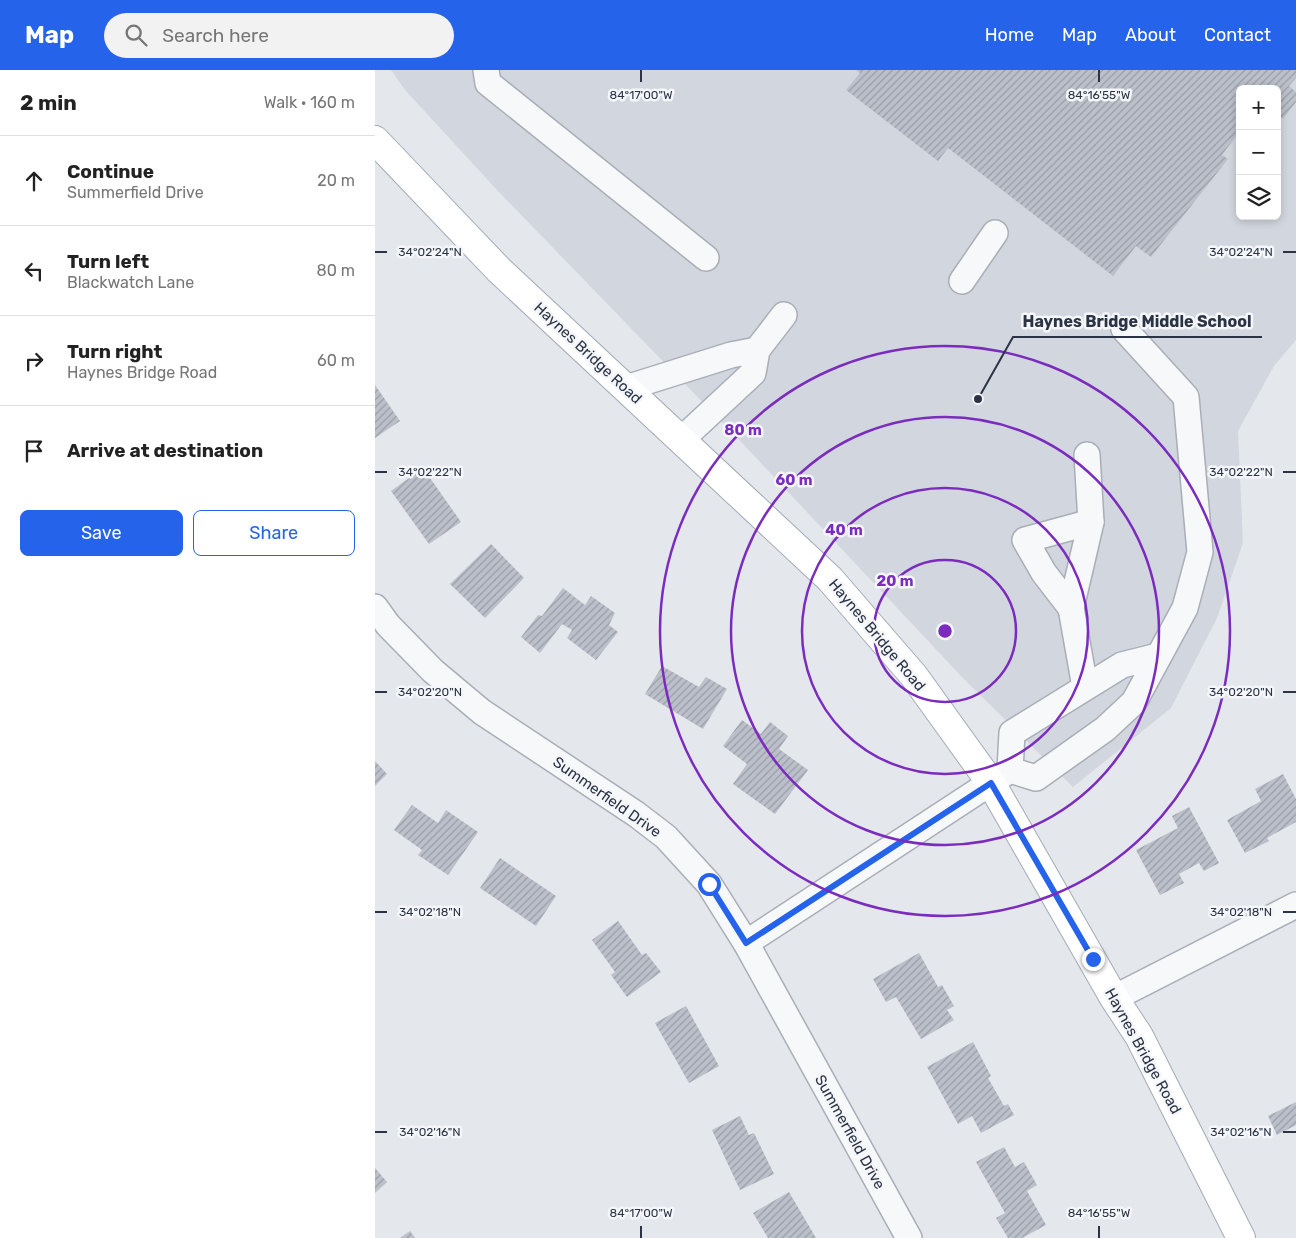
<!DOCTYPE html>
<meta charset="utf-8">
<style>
:root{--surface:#fff;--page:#f2f2f2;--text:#222;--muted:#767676;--line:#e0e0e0;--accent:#2563eb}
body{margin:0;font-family:Rubik,sans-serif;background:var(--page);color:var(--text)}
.controls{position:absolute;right:15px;top:15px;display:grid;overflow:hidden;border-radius:8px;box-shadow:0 2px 8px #0003}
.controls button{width:45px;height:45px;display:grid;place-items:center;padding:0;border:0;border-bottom:1px solid var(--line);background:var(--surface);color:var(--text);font:25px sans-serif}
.stop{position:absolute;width:15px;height:15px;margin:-11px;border:4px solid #2563eb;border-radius:50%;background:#fff}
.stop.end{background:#2563eb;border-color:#fff;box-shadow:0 1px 5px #0008}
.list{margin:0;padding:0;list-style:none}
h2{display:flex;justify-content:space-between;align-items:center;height:65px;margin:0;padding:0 20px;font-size:21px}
h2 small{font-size:16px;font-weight:400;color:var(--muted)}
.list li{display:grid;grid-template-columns:32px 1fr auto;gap:15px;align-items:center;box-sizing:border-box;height:90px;padding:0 20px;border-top:1px solid var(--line)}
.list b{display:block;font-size:19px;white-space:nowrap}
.list p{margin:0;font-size:16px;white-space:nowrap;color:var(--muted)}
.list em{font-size:16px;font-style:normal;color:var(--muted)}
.actions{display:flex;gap:10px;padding:15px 20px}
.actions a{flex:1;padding:11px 0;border:1px solid var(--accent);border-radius:8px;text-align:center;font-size:18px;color:var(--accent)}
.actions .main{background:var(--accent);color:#fff}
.icon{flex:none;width:28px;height:28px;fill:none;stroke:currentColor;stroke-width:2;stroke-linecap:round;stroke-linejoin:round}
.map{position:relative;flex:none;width:921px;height:1168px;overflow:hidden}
header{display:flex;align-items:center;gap:30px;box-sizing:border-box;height:70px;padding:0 25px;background:var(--accent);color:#fff}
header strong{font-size:24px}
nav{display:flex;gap:28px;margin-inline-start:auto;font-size:18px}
.search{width:350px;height:45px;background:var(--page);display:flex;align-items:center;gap:12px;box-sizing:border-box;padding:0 18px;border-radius:28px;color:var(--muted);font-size:19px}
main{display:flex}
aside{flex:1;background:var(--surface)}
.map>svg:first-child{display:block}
.built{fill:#d2d6de;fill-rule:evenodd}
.building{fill:url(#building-hatch)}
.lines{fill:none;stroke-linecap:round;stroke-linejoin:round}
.minor-casing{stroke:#a9aeb7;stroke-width:28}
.major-casing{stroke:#a3abb8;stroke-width:30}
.minor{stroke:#f7f8fa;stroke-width:25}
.major{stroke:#fff;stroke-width:28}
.route{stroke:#2563eb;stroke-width:6}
.ticks{fill:none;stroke:#2b3445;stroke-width:2}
.ring{fill:none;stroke:#7b2cbf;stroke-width:2.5}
.labels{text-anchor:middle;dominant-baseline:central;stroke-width:5;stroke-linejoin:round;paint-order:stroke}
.street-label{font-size:15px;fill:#2b3445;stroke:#f4f6f9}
.ticks-label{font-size:12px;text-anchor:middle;fill:#2b3445;stroke:#f4f6f9;stroke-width:5;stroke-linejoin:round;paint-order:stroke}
.centre{fill:#7b2cbf;stroke:#f4f6f9;stroke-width:2.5}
.ring-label{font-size:15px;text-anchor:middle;font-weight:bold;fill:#7b2cbf;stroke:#f4f6f9;stroke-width:5;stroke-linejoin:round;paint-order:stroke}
.leader{fill:none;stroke:#2b3445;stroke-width:2}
.callout-dot{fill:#2b3445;stroke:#f4f6f9;stroke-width:2}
.callout-label{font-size:16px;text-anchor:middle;font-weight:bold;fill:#2b3445;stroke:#f4f6f9;stroke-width:5;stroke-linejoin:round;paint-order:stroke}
</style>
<header>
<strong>Map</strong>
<div class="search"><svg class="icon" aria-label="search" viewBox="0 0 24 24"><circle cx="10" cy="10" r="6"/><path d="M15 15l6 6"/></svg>Search here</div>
<nav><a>Home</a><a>Map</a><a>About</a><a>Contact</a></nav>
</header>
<main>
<aside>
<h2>2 min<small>Walk · 160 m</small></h2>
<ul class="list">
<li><svg class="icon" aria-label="ahead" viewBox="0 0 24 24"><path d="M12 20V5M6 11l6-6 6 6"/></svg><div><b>Continue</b><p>Summerfield Drive</p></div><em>20 m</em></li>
<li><svg class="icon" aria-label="left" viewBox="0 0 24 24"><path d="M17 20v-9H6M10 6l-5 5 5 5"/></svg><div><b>Turn left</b><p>Blackwatch Lane</p></div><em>80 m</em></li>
<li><svg class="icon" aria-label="right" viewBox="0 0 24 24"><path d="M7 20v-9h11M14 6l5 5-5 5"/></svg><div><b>Turn right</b><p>Haynes Bridge Road</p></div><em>60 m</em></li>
<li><svg class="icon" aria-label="arrive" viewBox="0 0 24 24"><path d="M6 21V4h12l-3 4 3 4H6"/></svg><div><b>Arrive at destination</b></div></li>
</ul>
<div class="actions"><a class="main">Save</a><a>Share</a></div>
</aside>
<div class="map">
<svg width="921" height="1168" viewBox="0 0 921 1168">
<defs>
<pattern id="building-hatch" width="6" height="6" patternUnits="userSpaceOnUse" patternTransform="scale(1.25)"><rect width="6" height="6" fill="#bbc0ca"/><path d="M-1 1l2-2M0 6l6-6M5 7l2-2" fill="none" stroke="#989da6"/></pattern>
</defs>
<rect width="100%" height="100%" fill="#e4e7ec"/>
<path class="built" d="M16 0H921V270L899 296 863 361 868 473 842 548 796 638 698 717 587 607 369 375 123 121 30 20ZM865 19H902V146H865Z"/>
<g class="building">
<path d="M481 0H921V8L914 16 921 22V32L908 49 902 44V19H865V61L847 85 853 89 776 187 761 176 738 206 573 78 563 91 471 20 485 3Z"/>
<path d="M0 315 25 351 0 368Z"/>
<path d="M48 398 86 452 54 474 16 421Z"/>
<path d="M116 474 149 508 110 548 75 514Z"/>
<path d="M188 518 210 535 216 526 240 543 234 555 243 562 221 590 192 568 197 560 187 554 165 583 146 567 163 545 167 546Z"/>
<path d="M287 596 324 617 331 607 352 619 328 659 270 624Z"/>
<path d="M367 650 386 664 395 652 413 666 404 679 433 700 400 744 358 714 372 694 348 676Z"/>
<path d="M0 691 12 704 0 716Z"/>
<path d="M908 704 921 729V752L892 768 894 771 870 783 852 750 886 731 880 719Z"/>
<path d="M37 735 63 753 71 740 103 762 73 805 43 785 47 780 19 760Z"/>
<path d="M814 737 844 793 829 801 824 793 804 804 809 813 785 825 761 780 803 758 797 746Z"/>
<path d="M125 788 181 826 161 856 105 818Z"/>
<path d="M243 851 267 885 271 883 286 902 252 927 236 905 240 902 217 870Z"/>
<path d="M544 883 563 917 567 915 579 936 572 940 579 950 546 969 521 927 511 932 498 909Z"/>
<path d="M311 936 344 996 314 1013 280 953Z"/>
<path d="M598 972 616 1006 613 1008 629 1036 633 1034 639 1045 606 1063 597 1046 583 1054 552 997Z"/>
<path d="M921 1032V1055L902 1065 893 1046Z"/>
<path d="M365 1046 374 1065 379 1063 399 1104 365 1120 337 1060Z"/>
<path d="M629 1077 640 1097 649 1092 662 1115 652 1121 671 1155 647 1168H633L621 1148 630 1143 601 1092Z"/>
<path d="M0 1098 12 1112 0 1123Z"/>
<path d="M414 1122 441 1168H393L378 1143Z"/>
<path d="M35 1161 40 1168H25Z"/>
</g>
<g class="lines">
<g class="minor-casing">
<g id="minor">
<path d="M111 0 113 13 331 188"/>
<path d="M587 211 620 163"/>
<path d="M251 318 356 285 382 280"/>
<path d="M306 370 378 303 382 280 409 245"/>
<path d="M0 537 13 555 58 601 107 642 261 744 291 767 334 814 371 873 534 1168"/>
<path d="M696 538 669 503 650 470 716 452"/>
<path d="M710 617 696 538 716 452 712 385"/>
<path d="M635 700 661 708 730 659 759 632 810 538 825 482 811 327 749 259"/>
<path d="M635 700 637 663 747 595 783 586"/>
<path d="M371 873 632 702"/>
<path d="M739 928 921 835"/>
</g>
</g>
<g class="major-casing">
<path id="major" d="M0 70 124 200 455 509 539 606 616 713 739 928 764 966 866 1168"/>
</g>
<use href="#minor" class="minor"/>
<use href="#major" class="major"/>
</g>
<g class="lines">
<path class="route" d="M334 814 371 873 616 713 718 889"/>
</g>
<path class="ticks" d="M266 0V12M724 0V12M0 182H12M908 182H921M0 402H12M908 402H921M0 622H12M908 622H921M0 842H12M908 842H921M0 1062H12M908 1062H921M266 1156V1168M724 1156V1168"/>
<g class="ring">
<circle cx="570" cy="561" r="71"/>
<circle cx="570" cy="561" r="143"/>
<circle cx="570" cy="561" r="214"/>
<circle cx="570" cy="561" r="285"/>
</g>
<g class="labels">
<g class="street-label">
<text transform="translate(213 283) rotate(43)">Haynes Bridge Road</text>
<text transform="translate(502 565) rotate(50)">Haynes Bridge Road</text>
<text transform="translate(232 727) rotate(35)">Summerfield Drive</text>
<text transform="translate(768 981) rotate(61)">Haynes Bridge Road</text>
<text transform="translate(475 1062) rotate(61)">Summerfield Drive</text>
</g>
</g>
<g class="ticks-label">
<text x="266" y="29">84°17'00"W</text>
<text x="724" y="29">84°16'55"W</text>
<text x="55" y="186">34°02'24"N</text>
<text x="866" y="186">34°02'24"N</text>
<text x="55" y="406">34°02'22"N</text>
<text x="866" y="406">34°02'22"N</text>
<text x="55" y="626">34°02'20"N</text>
<text x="866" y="626">34°02'20"N</text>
<text x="55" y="846">34°02'18"N</text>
<text x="866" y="846">34°02'18"N</text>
<text x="55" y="1066">34°02'16"N</text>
<text x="866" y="1066">34°02'16"N</text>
<text x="266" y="1147">84°17'00"W</text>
<text x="724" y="1147">84°16'55"W</text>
</g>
<circle cx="570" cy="561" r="8" class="centre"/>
<g class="ring-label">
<text x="368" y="365">80 m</text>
<text x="419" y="415">60 m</text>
<text x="469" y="465">40 m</text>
<text x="520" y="516">20 m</text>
</g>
<path class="leader" d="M603 329L638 267H887"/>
<circle class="callout-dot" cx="603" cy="329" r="5"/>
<g class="callout-label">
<text x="762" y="257">Haynes Bridge Middle School</text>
</g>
</svg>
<div class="controls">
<button>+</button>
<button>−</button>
<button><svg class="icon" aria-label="layers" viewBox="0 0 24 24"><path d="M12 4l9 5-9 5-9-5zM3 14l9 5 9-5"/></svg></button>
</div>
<div class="stop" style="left:334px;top:814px"></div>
<div class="stop end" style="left:718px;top:889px"></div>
</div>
</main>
